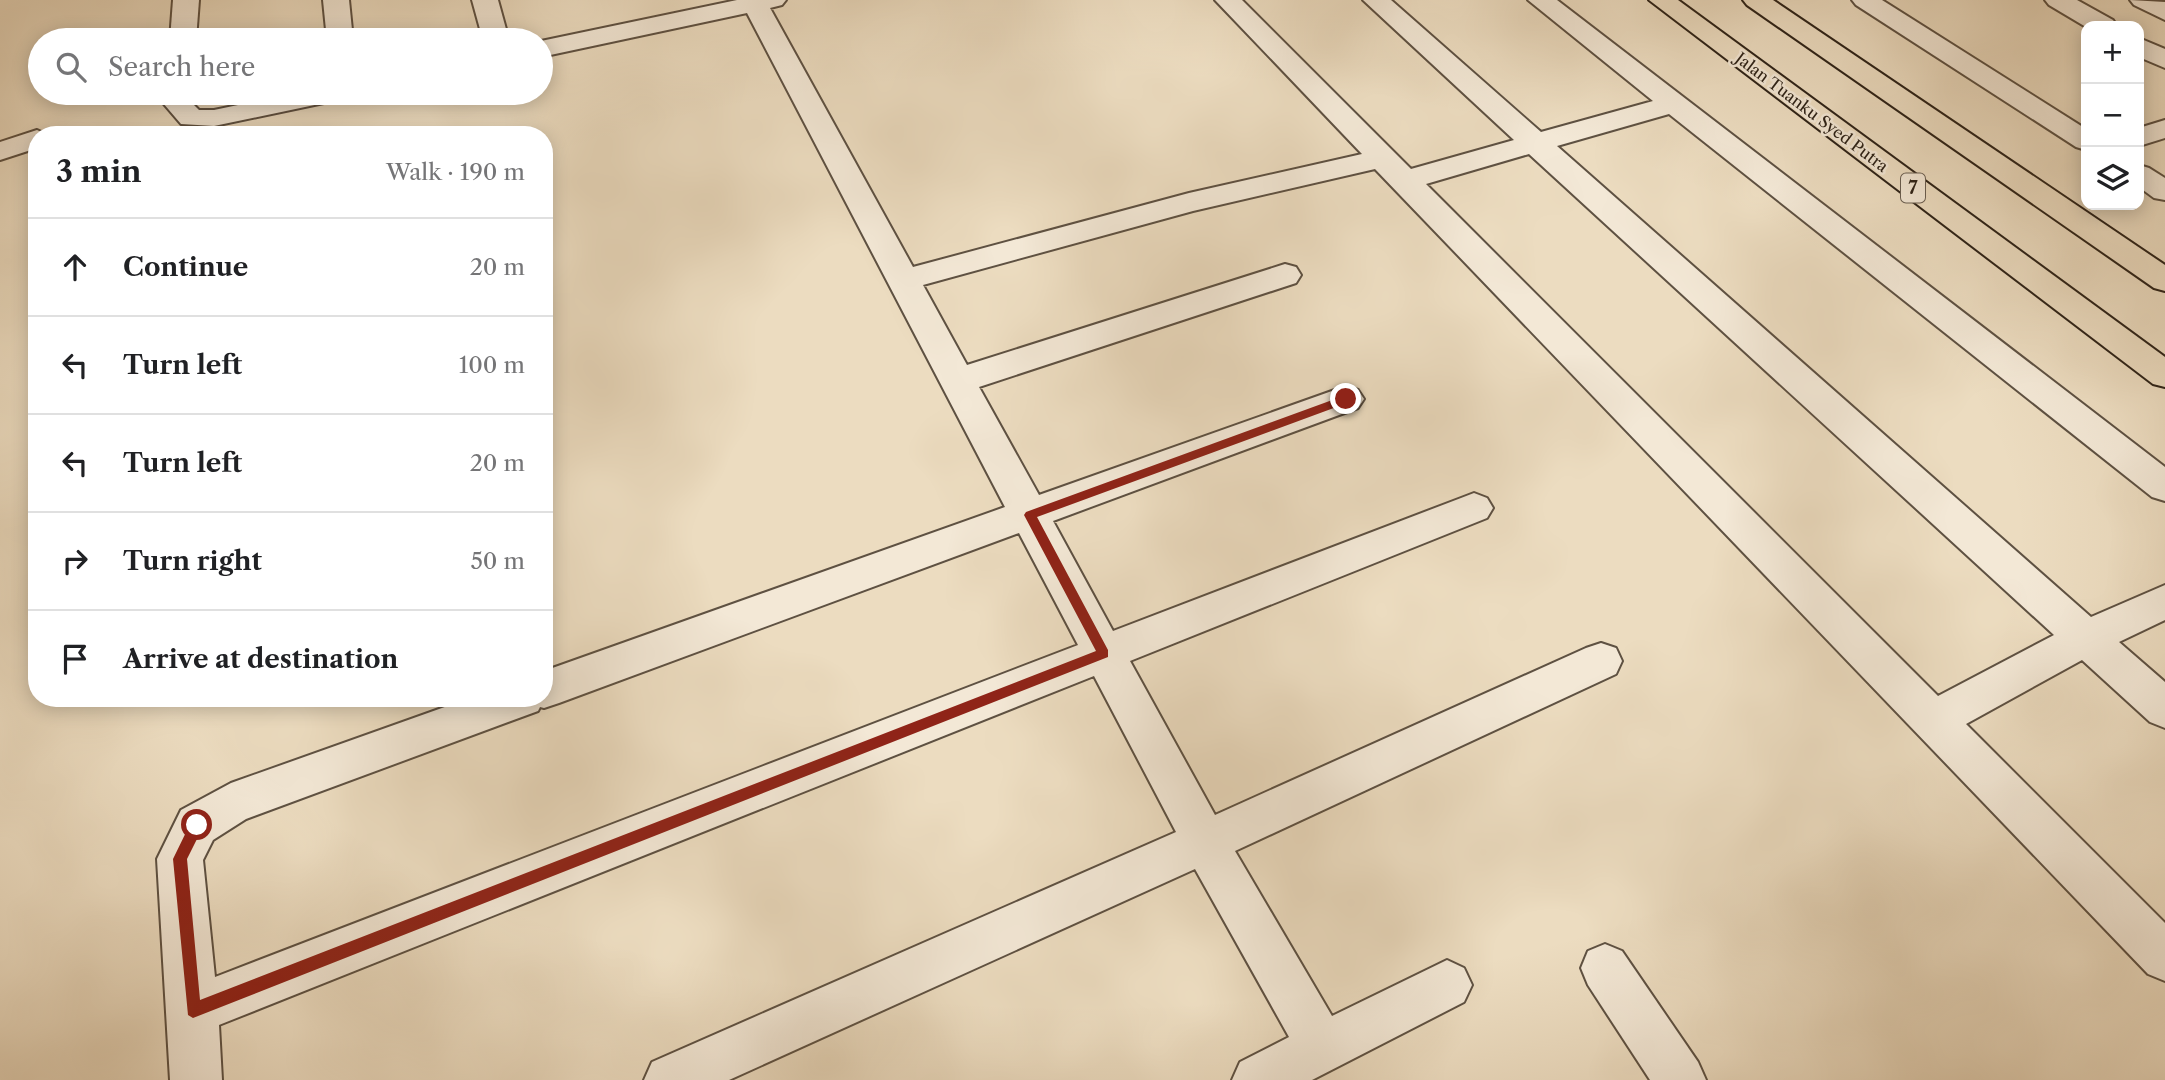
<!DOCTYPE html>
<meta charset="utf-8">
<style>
:root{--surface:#fff;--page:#f2f2f2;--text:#202124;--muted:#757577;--line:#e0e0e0}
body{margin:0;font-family:"Libre Caslon Text",serif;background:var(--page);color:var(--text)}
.controls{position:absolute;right:21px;top:21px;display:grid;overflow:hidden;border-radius:14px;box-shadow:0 4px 18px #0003}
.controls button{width:63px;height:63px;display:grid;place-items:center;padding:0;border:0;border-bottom:2px solid var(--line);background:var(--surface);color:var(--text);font:35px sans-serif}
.stop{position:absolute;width:21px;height:21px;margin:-16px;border:5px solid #8f2418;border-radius:50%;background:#fff}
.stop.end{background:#8f2418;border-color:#fff;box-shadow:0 2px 7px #0008}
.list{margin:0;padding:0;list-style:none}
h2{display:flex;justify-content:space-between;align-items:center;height:91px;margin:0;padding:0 28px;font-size:30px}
h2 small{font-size:23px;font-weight:400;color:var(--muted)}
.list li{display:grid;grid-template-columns:46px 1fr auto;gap:21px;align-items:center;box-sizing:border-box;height:98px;padding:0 28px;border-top:2px solid var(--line)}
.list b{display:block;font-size:26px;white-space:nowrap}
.list em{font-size:23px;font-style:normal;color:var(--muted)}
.icon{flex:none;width:38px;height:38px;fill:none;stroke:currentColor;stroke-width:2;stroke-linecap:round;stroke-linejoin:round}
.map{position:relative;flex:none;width:2165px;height:1080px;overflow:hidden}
.search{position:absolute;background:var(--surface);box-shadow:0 4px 18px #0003;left:28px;top:28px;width:525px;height:77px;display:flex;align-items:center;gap:18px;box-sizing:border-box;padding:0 24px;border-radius:38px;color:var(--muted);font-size:26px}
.panel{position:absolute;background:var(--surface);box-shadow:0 4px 18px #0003;left:28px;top:126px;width:525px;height:581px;border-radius:28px}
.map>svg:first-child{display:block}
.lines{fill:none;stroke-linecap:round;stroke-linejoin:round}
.minor-casing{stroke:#5e5142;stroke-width:4}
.major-casing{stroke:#2e2318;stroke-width:4}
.minor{fill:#f3e8d6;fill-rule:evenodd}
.major{fill:#ecdcc0;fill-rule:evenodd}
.route{fill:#8f2418}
.labels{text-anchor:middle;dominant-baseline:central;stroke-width:5;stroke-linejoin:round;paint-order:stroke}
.far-street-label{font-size:16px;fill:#2e2318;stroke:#f3e8d6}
.shield{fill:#f3e8d6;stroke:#695e51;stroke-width:2}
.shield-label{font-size:18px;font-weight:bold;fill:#2e2318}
</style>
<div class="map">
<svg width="2165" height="1080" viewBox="0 0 2165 1080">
<rect width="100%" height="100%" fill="#ecdcc0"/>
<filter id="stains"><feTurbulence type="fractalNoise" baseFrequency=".00286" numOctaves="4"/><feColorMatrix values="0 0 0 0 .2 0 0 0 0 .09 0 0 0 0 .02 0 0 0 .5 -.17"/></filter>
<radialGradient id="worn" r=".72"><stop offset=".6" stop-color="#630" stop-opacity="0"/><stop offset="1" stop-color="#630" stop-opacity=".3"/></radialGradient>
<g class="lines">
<g class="minor-casing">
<g id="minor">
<path d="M173 0H199L196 40H170Z"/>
<path d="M323 0H349L353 40H327Z"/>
<path d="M472 0H498L509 40H483Z"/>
<path d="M737 0H786L782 5 770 8 913 267 1189 193 1362 154 1215 0H1242L1411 169 1514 140 1363 0H1391L1541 132 1653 101 1528 0H1557L2165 467V501L2152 497 1669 114 1557 146 2091 617 2165 585V620L2119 642 2165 682V728L2150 722 2082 660 1966 724 2165 923V981L2148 974 1375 169 1193 211 923 285 967 365 1285 264 1296 267 1301 275 1296 283 979 387 1039 495 1346 386 1358 390 1364 399 1358 408 1053 521 1113 631 1461 498 1474 493 1487 498 1493 508 1487 518 1130 661 1215 815 1586 648 1601 643 1616 648 1622 661 1616 674 1235 851 1332 1016 1447 960 1464 968 1472 985 1464 1002 1312 1080H1232L1240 1062 1289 1037 1195 869 729 1080H644L652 1062 1176 832 1094 676 219 1025 222 1080H170L157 859 181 810 231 783 470 698H544V671L1005 507 747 13 541 57V41ZM1529 154 2054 635 1938 696 1426 184ZM1019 533 1078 645 215 977 203 860 213 840 246 819 538 711 540 707 544 708 559 703Z"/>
<path d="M1852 0H1882L2086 129V150L2076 147 1856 5Z"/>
<path d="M2045 0H2077L2113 20 2117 26 2086 27 2049 5Z"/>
<path d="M2130 0 2165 2V20L2134 5Z"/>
<path d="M2139 38 2165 49V68L2139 57Z"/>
<path d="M164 93H192L191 102 199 110H214L295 93H347L343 99 214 126 181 124 163 103Z"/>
<path d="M2165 120V138L2139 146V128Z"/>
<path d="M37 130 48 135H37V148L0 160V142Z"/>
<path d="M2139 165 2149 168 2165 178V200L2154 198 2139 187Z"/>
<path d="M1605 944 1622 951 1698 1062 1706 1080H1650L1588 985 1581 968 1588 951Z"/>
</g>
</g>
<g class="major-casing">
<g id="major">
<path d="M1649 0H1678L2165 357V387L2153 384Z"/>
<path d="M1743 0H1773L2165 265V291L2154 288 1747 5Z"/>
</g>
</g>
<use href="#minor" class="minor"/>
<use href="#major" class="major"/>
</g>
<path class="route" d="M1346 395 1351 399 1350 402 1037 517 1108 650V657L193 1018 188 1015 173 859 192 820 197 818 204 825 187 859 200 1000 1096 651 1024 515 1026 512Z"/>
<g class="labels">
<g class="far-street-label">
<text transform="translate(1812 112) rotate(37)">Jalan Tuanku Syed Putra</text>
</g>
<rect class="shield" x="1901" y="173.5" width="24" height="29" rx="5"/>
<g class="shield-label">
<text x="1913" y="188">7</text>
</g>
</g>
<rect width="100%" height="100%" filter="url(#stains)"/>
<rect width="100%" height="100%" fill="url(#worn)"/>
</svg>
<div class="controls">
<button>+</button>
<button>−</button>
<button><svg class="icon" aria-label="layers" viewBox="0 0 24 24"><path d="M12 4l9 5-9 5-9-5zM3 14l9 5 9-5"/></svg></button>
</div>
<div class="stop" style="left:197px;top:825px"></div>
<div class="stop end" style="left:1346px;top:399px"></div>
<div class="search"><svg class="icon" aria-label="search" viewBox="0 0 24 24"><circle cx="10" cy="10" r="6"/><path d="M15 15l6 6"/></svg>Search here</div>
<section class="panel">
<h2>3 min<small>Walk · 190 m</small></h2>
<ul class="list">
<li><svg class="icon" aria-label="ahead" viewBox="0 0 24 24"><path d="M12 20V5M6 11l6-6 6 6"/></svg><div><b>Continue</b></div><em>20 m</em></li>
<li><svg class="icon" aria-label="left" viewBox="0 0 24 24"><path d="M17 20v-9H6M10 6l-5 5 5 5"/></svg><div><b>Turn left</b></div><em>100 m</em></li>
<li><svg class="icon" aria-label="left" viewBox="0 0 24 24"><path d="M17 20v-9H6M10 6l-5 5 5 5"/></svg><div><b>Turn left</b></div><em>20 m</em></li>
<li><svg class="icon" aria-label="right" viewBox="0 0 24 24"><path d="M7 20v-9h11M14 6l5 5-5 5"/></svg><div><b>Turn right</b></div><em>50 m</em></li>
<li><svg class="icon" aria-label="arrive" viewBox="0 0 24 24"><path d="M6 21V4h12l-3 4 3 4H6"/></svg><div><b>Arrive at destination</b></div></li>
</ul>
</section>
</div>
